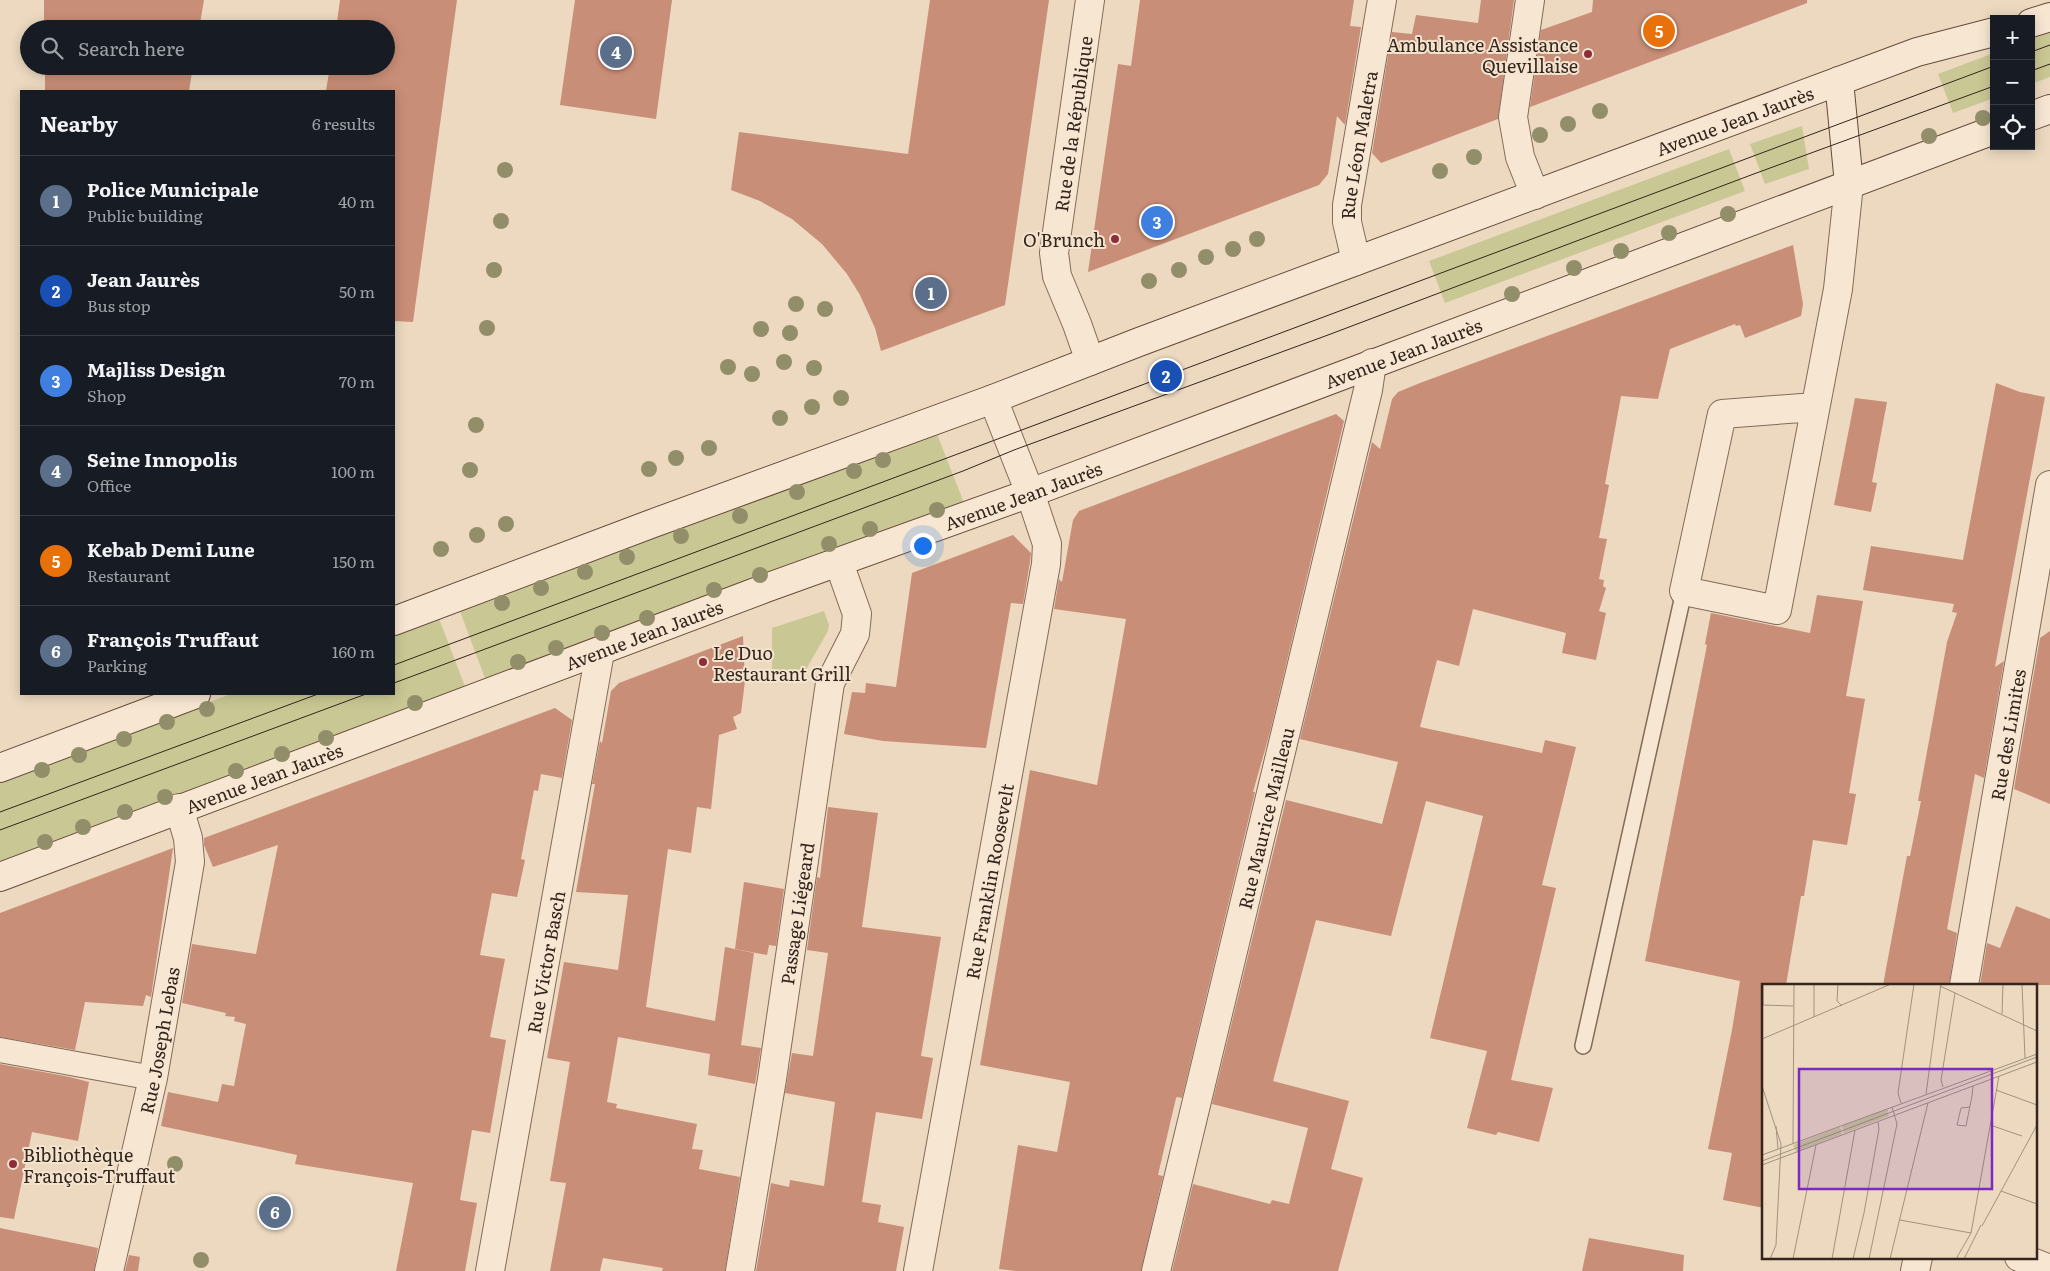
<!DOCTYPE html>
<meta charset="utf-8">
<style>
:root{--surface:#171b24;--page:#242831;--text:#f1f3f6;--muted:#9ea1a6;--line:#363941;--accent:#8c9099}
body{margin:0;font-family:Literata,serif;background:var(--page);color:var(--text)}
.controls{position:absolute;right:15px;top:15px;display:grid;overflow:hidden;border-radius:0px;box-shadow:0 2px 12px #0003}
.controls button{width:45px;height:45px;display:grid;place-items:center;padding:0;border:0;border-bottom:1px solid var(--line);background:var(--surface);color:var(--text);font:25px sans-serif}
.you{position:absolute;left:922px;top:545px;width:18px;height:18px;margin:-12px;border:4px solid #fff;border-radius:50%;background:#1a73e8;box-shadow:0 0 0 8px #1a73e833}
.badge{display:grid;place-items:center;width:32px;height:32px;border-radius:50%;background:var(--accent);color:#fff;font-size:16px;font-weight:700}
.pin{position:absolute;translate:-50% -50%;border:2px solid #fff;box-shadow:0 1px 5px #0006}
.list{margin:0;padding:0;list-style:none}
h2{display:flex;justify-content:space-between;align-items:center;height:65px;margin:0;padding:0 20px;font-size:21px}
h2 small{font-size:16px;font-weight:400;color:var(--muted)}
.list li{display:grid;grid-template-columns:32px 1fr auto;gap:15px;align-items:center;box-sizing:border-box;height:90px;padding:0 20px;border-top:1px solid var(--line)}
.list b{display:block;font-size:19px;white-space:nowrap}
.list p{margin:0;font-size:16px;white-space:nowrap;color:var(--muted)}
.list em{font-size:16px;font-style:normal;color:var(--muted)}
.icon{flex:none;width:28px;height:28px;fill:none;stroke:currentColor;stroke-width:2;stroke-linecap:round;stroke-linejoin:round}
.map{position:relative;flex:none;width:2050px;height:1271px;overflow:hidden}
.search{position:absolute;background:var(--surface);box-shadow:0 2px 12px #0003;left:20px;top:20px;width:375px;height:55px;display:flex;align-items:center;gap:12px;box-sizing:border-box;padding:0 18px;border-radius:28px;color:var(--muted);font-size:19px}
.panel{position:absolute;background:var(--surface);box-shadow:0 2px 12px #0003;left:20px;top:90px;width:375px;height:605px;border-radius:0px}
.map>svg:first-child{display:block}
.green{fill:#c9c894}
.building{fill:#c98e77}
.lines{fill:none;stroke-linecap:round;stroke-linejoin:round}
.service-casing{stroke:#846a59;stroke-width:18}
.pedestrian-casing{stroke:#846a59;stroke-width:26}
.minor-casing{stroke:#846a59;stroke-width:30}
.secondary-casing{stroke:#664b3c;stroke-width:30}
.service{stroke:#f7e7d2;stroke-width:15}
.pedestrian{stroke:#f7e7d2;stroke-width:24}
.minor{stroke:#f7e7d2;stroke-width:28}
.secondary{stroke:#f7e7d2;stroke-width:28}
.tram{stroke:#34251d;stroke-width:1}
.tree{fill:#938e6a}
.poi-dot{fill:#902b39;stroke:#f4e4cf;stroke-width:2}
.labels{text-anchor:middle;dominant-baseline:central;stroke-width:4;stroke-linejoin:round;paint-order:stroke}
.poi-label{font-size:18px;fill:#34251d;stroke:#f4e4cf;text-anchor:end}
.street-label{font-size:18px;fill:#34251d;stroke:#f4e4cf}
.inset-road{fill:none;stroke:#a2917f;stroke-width:1}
.view{fill:#7b2cbf;fill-opacity:0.15;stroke:#7b2cbf;stroke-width:2.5}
.inset-edge{fill:none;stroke:#34251d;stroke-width:2.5}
</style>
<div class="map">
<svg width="2050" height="1271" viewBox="0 0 2050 1271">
<rect width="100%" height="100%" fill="#ecd9c0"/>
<g class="green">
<path d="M2050 32V77L2031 84V39Z"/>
<path d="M1994 53V98L1953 113 1938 74Z"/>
<path d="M1802 126 1809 169 1765 184 1750 144Z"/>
<path d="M1729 149 1745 191 1445 303 1429 261Z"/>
<path d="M935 429 964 503 486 681 458 606Z"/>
<path d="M824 611 829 625 828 631 804 673 772 672V628Z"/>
<path d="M438 616 466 689 0 865V781L231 694H394V632Z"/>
</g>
<g class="building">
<path d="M44 0H204L199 29H44Z"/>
<path d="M340 0H457L413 322 394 321V91H326L330 66H386V29H336Z"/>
<path d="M575 0H672L656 119 560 105Z"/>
<path d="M930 0H1049L1005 305 881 351 875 328 860 295 847 274 822 244 792 219 760 201 731 190 739 132 908 154Z"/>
<path d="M1140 0H1354L1350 26 1361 27 1345 125 1337 116 1328 174 1319 185 1088 272 1118 64 1131 66Z"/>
<path d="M1481 0H1514L1498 119 1381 163 1372 153 1392 32 1412 34 1416 15 1478 23Z"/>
<path d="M1593 0H1807V3L1530 107 1541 30 1592 12Z"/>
<path d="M45 66H193L189 91H45Z"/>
<path d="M1793 245 1803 304 1801 316 1745 338 1740 325 1736 326 1735 324 1670 349 1658 399 1621 396 1605 484 1609 485 1599 538 1607 539 1599 579 1604 580 1603 586 1606 588 1599 611 1606 613 1596 660 1562 653 1566 633 1473 609 1459 666 1437 660 1420 727 1542 753 1545 740 1576 747 1542 885 1556 888 1511 1080 1553 1088 1539 1142 1498 1132 1496 1135 1467 1128 1487 1051 1430 1038 1483 816 1426 801 1391 936 1316 920 1273 1081 1349 1101 1331 1169 1363 1178 1338 1271H1172L1193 1184 1270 1204 1272 1200 1289 1204 1308 1128 1212 1104 1286 800 1382 824 1398 762 1300 739 1372 442 1380 449 1392 399 1398 392 1420 383Z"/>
<path d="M1996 383 2020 392 2045 397 1995 667 2004 661 1984 778 1975 774 1947 929 1957 933 1949 985H1883L1907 856H1910L1921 801H1918L1947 642 1957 613 1952 612 1954 604 1863 590 1871 546 1963 560Z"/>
<path d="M1855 398 1887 402 1872 482 1877 483 1871 512 1834 505Z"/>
<path d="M1336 414 1344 421 1270 732 1253 792H1255L1182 1098 1177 1097 1176 1098 1158 1175 1163 1176 1141 1271H1016L999 1269 1018 1145 1057 1152 1070 1082 980 1065 1030 770 1097 785 1126 619 1054 609 1059 579 1062 582 1073 520 1079 511Z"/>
<path d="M1013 535 1031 553 1030 562 1023 604 1011 603 986 748 883 741 844 734 852 692 865 693 866 683 896 687 912 573Z"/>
<path d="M1817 595 1863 601 1846 696 1865 699 1849 793 1856 794 1847 845 1813 840 1804 896H1801L1786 985H1764V1208L1723 1200 1732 1153 1708 1149 1732 1030 1740 981 1645 961 1707 645 1705 644 1711 613 1810 633Z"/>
<path d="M2050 631V804L2014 789 2040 638Z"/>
<path d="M743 636 745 681 741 713 733 717 737 729 719 735 711 809 697 807 691 853 668 849 646 1007 715 1021 725 947 754 953 741 1045 761 1048 755 1084 708 1075 710 1054 618 1037 607 1102 617 1104 616 1108 697 1124 692 1149 703 1150 699 1169 740 1177 725 1271H662L663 1268 603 1258 600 1271H550L566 1183 550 1181 570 1062 547 1058 564 962 618 970 628 895 576 892 595 784H592L600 741 602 743 611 691 619 683Z"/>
<path d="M555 708 572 720 562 778 541 774 538 791 534 790 521 859 525 860 517 897 492 893 480 955 505 959 490 1037 506 1040 490 1133 472 1130 460 1200 477 1203 465 1271H396L413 1183 295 1164 297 1155 161 1126 168 1092 218 1102 222 1084 234 1086 246 1024 234 1021 235 1017 225 1016 226 1013 182 1003 192 944 256 954 278 845 213 867 204 845V838Z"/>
<path d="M828 807 878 813 862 927 941 937 921 1056 933 1058 922 1119 876 1112 862 1202 881 1205 878 1222 904 1227 896 1271H756L771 1183 789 1187 790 1180 824 1186 835 1102 785 1093 792 1053 813 1056 828 953 807 950 817 877 820 878Z"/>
<path d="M173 848 151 997 146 995 143 1006 85 1002 75 1050 0 1037V913Z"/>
<path d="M744 882 784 889 776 946 769 945 767 955 735 949Z"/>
<path d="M2016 906 2050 919V985H1980L1987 943 2000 948Z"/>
<path d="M0 1064 70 1077 89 1082 78 1141 32 1132 14 1219 0 1217Z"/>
<path d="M0 1228 98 1248 94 1271H0Z"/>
<path d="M1589 1238 1684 1255 1683 1271H1582Z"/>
<path d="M129 1255 140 1257 138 1271H125Z"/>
</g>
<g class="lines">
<g class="service-casing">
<path id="service" d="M1583 1046 1684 591"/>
</g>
<g class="pedestrian-casing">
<path id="pedestrian" d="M0 1050 153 1078"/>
</g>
<g class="minor-casing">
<g id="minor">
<path d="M1530 0 1513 117 1520 157 1535 195"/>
<path id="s1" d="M1356 261 1347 222V205L1382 0"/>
<path id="s2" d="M1090 361 1077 324 1057 276 1054 253 1090 0"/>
<path d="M1815 407 1722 414 1684 591 1777 610 1838 289 1849 184"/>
<path id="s3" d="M1964 985 2050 485"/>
<path d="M2019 1257 2050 1269"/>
<path id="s4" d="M109 1271 153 1078 190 862 188 838 179 808"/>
<path id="s5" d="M490 1271 600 652"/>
<path id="s6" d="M740 1271 772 1079 830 683 855 634 857 614 839 563"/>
<path id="s7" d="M918 1271 1046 564 1047 544 1030 493 993 399"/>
<path id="s8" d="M1156 1271 1368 390 1372 363"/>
<path d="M1915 1271 1918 1257"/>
</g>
</g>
<g class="secondary-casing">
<g id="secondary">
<path d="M2031 23 2050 17"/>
<path d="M1839 81 1849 184"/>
<path d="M2031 116 2050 109"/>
<path id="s9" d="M394 621 651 524 993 399 1139 342 1917 52 1994 32"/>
<path d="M0 768 196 694"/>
<path id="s10" d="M0 877 766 588 1030 493 1994 130"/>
</g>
</g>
<use href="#service" class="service"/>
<use href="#pedestrian" class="pedestrian"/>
<use href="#minor" class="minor"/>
<use href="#secondary" class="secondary"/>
<g class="tram">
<path d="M2031 52 2050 45"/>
<path d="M2031 71 2050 64"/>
<path d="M394 665 1994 66"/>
<path d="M394 683 963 471 1014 450 1328 335 1751 175 1994 86"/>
<path d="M0 812 318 694"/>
<path d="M0 830 366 694"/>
</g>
</g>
<g class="tree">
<circle cx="1600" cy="111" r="8"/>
<circle cx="1983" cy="118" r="8"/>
<circle cx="1568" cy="124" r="8"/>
<circle cx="1540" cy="135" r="8"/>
<circle cx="1929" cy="136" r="8"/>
<circle cx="1474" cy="157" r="8"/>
<circle cx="505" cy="170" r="8"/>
<circle cx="1440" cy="171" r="8"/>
<circle cx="1728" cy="214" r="8"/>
<circle cx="501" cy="221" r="8"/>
<circle cx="1669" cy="233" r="8"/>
<circle cx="1257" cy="239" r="8"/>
<circle cx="1233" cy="249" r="8"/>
<circle cx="1621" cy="251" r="8"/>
<circle cx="1206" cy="257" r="8"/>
<circle cx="1574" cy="268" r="8"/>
<circle cx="494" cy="270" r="8"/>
<circle cx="1179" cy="270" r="8"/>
<circle cx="1149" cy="281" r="8"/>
<circle cx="1512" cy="294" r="8"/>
<circle cx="796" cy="304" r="8"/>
<circle cx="825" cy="309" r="8"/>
<circle cx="487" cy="328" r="8"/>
<circle cx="761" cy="329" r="8"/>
<circle cx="790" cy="333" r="8"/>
<circle cx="784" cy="362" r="8"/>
<circle cx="728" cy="367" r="8"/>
<circle cx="814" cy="368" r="8"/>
<circle cx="752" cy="374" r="8"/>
<circle cx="841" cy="398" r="8"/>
<circle cx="812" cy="407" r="8"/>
<circle cx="780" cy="418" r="8"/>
<circle cx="476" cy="425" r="8"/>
<circle cx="709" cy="448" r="8"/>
<circle cx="676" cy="458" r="8"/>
<circle cx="883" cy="460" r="8"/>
<circle cx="649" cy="469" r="8"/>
<circle cx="470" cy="470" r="8"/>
<circle cx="854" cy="471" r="8"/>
<circle cx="797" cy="492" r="8"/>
<circle cx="937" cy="510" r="8"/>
<circle cx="740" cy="516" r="8"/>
<circle cx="506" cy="524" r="8"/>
<circle cx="870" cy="529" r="8"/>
<circle cx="477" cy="535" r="8"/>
<circle cx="681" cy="536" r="8"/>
<circle cx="829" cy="544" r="8"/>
<circle cx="441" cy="549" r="8"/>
<circle cx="627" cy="557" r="8"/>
<circle cx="585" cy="572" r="8"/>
<circle cx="760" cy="575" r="8"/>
<circle cx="541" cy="588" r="8"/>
<circle cx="714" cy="590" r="8"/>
<circle cx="502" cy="603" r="8"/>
<circle cx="647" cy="618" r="8"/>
<circle cx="602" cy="633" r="8"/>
<circle cx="556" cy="648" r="8"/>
<circle cx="518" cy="662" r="8"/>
<circle cx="415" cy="703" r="8"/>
<circle cx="207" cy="709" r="8"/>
<circle cx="167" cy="722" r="8"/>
<circle cx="326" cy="738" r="8"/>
<circle cx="124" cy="739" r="8"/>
<circle cx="282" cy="754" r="8"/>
<circle cx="79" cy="755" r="8"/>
<circle cx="42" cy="770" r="8"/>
<circle cx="236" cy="771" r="8"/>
<circle cx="165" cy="797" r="8"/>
<circle cx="125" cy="812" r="8"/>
<circle cx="83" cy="827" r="8"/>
<circle cx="45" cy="842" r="8"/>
<circle cx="175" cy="1164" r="8"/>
<circle cx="201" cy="1260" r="8"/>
</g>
<g class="poi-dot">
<circle cx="1588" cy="54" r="5"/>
<circle cx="1115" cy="239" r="5"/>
<circle cx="703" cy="662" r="5"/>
<circle cx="13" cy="1164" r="5"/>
</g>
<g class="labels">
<g class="poi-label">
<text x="1578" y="44">Ambulance Assistance<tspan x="1578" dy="21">Quevillaise</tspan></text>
<text x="1105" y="239">O'Brunch</text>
<text x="713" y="652" text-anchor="start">Le Duo<tspan x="713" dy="21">Restaurant Grill</tspan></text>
<text x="23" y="1154" text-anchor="start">Bibliothèque<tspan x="23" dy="21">François-Truffaut</tspan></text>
</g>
<g class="street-label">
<text stroke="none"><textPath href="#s9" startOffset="1431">Avenue Jean Jaurès</textPath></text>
<text stroke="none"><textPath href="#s2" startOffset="245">Rue de la République</textPath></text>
<text stroke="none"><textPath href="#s1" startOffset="118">Rue Léon Maletra</textPath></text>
<text stroke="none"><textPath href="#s10" startOffset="1498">Avenue Jean Jaurès</textPath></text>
<text stroke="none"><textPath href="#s10" startOffset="1092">Avenue Jean Jaurès</textPath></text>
<text stroke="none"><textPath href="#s10" startOffset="688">Avenue Jean Jaurès</textPath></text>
<text stroke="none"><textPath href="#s3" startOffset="254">Rue des Limites</textPath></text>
<text stroke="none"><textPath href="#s10" startOffset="282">Avenue Jean Jaurès</textPath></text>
<text stroke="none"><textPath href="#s8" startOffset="466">Rue Maurice Mailleau</textPath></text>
<text stroke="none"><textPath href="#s7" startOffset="396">Rue Franklin Roosevelt</textPath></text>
<text stroke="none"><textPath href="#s6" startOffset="362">Passage Liégeard</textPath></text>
<text stroke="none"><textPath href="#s5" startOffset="314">Rue Victor Basch</textPath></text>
<text stroke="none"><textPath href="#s4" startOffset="236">Rue Joseph Lebas</textPath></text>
</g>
</g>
<g transform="translate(1762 984)">
<rect width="275" height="275" fill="#ecd9c0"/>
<path d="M125 125 127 132 82 149 80 142ZM78 143 80 150 34 168 31 161Z" fill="#c9c894"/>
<path class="inset-road" d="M1 0V21L31 22M76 0 75 17 80 22M260 0 263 74M178 2 275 47M240 30 241 0M52 33V0M0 55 129 0M0 102 19 160 14 261 8 275M181 103 179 96 193 9M234 106 275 121M164 110 179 0M139 119 136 109 152 0M208 123 199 124 195 141 204 142 210 112 211 102M228 141 260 152M14 142 16 165M31 159 32 0M0 171 275 70M0 177 275 73M0 181 275 78M239 207 275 220M138 236 209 249M220 242 275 141M31 275 54 161M70 275 93 146M91 275 102 229 117 145 116 138M107 275 135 140 130 123M128 275 166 119M194 275 209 249 237 92M202 275 219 241"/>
<path class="view" d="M37 85H230V205H37Z"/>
<rect width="275" height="275" class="inset-edge"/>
</g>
</svg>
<div class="controls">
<button>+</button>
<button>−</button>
<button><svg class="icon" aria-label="locate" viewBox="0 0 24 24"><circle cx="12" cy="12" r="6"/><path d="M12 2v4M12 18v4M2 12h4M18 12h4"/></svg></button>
</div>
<div class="you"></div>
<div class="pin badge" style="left:931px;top:293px;background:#5c6f8a">1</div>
<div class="pin badge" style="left:1166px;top:376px;background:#1a4fb4">2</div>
<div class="pin badge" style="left:1157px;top:222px;background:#3f7fe0">3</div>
<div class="pin badge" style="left:616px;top:52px;background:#5c6f8a">4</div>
<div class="pin badge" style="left:1659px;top:31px;background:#e8710a">5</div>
<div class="pin badge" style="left:275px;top:1212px;background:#5c6f8a">6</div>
<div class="search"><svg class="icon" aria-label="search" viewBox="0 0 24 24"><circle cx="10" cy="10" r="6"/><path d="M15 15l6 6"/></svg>Search here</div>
<section class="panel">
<h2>Nearby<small>6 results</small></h2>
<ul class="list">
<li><span class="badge" style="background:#5c6f8a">1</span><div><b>Police Municipale</b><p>Public building</p></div><em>40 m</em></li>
<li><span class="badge" style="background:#1a4fb4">2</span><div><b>Jean Jaurès</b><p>Bus stop</p></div><em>50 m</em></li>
<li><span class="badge" style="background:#3f7fe0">3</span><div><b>Majliss Design</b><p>Shop</p></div><em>70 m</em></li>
<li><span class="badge" style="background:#5c6f8a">4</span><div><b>Seine Innopolis</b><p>Office</p></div><em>100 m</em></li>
<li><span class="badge" style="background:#e8710a">5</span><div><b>Kebab Demi Lune</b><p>Restaurant</p></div><em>150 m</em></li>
<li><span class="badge" style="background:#5c6f8a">6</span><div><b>François Truffaut</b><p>Parking</p></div><em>160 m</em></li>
</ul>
</section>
</div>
